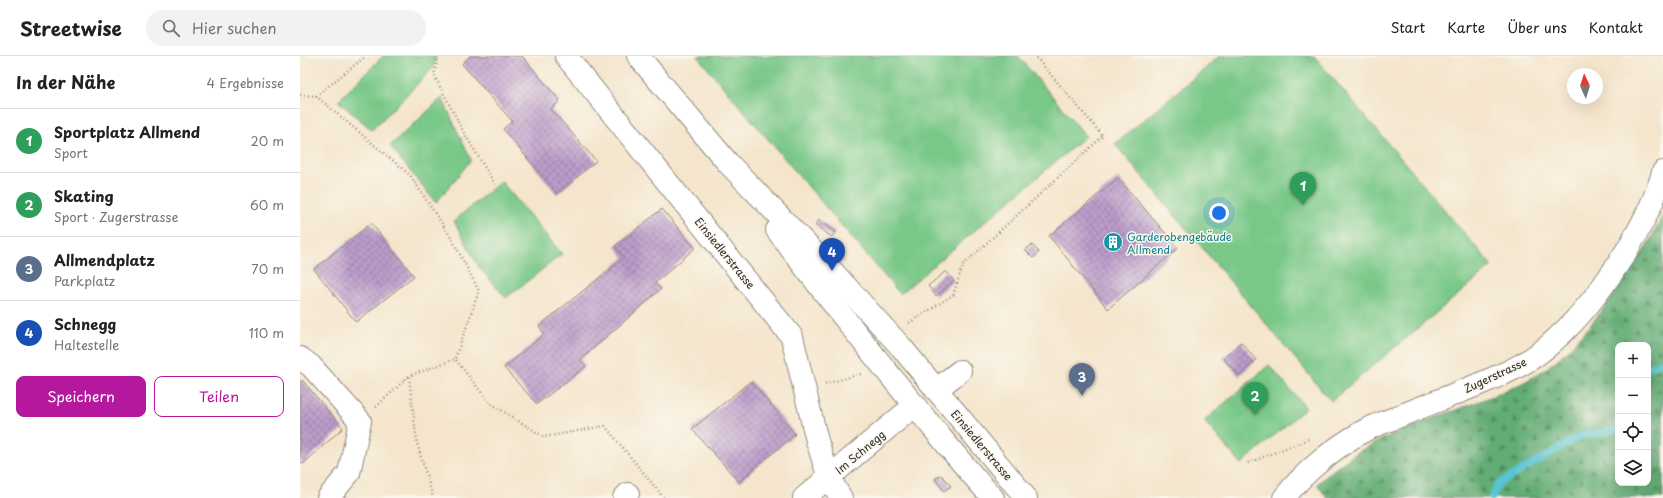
<!DOCTYPE html>
<html lang="de">
<meta charset="utf-8">
<style>
:root{--surface:#fff;--page:#f2f2f2;--text:#222;--muted:#767676;--line:#e0e0e0;--accent:#b5179e}
body{margin:0;font-family:"Playpen Sans",sans-serif;background:var(--page);color:var(--text)}
.controls{position:absolute;right:12px;bottom:12px;display:grid;overflow:hidden;border-radius:8px;box-shadow:0 4px 16px #0002}
.controls button{width:36px;height:36px;display:grid;place-items:center;padding:0;border:0;border-bottom:1px solid var(--line);background:var(--surface);color:var(--text);font:20px sans-serif}
.compass{position:absolute;left:1267px;top:12px;width:36px;height:36px;border-radius:50%;background:var(--surface);box-shadow:0 4px 16px #0002;rotate:356deg}
.you{position:absolute;left:919px;top:157px;width:14px;height:14px;margin:-10px;border:3px solid #fff;border-radius:50%;background:#1a73e8;box-shadow:0 0 0 6px #1a73e833}
.badge{display:grid;place-items:center;width:26px;height:26px;border-radius:50%;background:var(--accent);color:#fff;font-size:13px;font-weight:700}
.pin{position:absolute;translate:-50% -33px;filter:drop-shadow(0 1px 2px #0008)}
.pin::after{content:'';position:absolute;top:21px;width:14px;height:12px;background:inherit;clip-path:polygon(0 0,100% 0,50% 100%)}
.list{margin:0;padding:0;list-style:none}
h2{display:flex;justify-content:space-between;align-items:center;height:52px;margin:0;padding:0 16px;font-size:17px}
h2 small{font-size:13px;font-weight:400;color:var(--muted)}
.list li{display:grid;grid-template-columns:26px 1fr auto;gap:12px;align-items:center;box-sizing:border-box;height:64px;padding:0 16px;border-top:1px solid var(--line)}
.list b{display:block;font-size:15px;white-space:nowrap}
.list p{margin:0;font-size:13px;white-space:nowrap;color:var(--muted)}
.list em{font-size:13px;font-style:normal;color:var(--muted)}
.actions{display:flex;gap:8px;padding:12px 16px}
.actions a{flex:1;padding:9px 0;border:1px solid var(--accent);border-radius:8px;text-align:center;font-size:14px;color:var(--accent)}
.actions .main{background:var(--accent);color:#fff}
.icon{flex:none;width:22px;height:22px;fill:none;stroke:currentColor;stroke-width:2;stroke-linecap:round;stroke-linejoin:round}
.map{position:relative;flex:none;width:1363px;height:442px;overflow:hidden}
header{display:flex;align-items:center;gap:24px;box-sizing:border-box;height:56px;padding:0 20px;background:var(--surface);border-bottom:1px solid var(--line)}
header strong{font-size:19px}
nav{display:flex;gap:22px;margin-inline-start:auto;font-size:14px}
.search{width:280px;height:36px;background:var(--page);display:flex;align-items:center;gap:10px;box-sizing:border-box;padding:0 14px;border-radius:22px;color:var(--muted);font-size:15px}
main{display:flex}
aside{flex:1;background:var(--surface)}
.map>svg:first-child{display:block}
.forest{fill:url(#forest-firs);stroke:#466c50;fill-rule:evenodd}
.park{fill:#79c888;stroke:#527a5a}
.lines{fill:none;stroke-linecap:round;stroke-linejoin:round}
.stream{stroke:#59c4d3;stroke-width:7}
.building{fill:url(#building-cross-hatch)}
.minor-casing{stroke:#90887c;stroke-width:24}
.major-casing{stroke:#90887c;stroke-width:24}
.path{stroke:#90887c;stroke-width:2.5;stroke-dasharray:1 3;stroke-linecap:butt}
.minor{stroke:#fff;stroke-width:22}
.major{stroke:#fff;stroke-width:22}
.labels{text-anchor:middle;dominant-baseline:central;stroke-width:3;stroke-linejoin:round;paint-order:stroke}
.culture-label{font-size:11px;fill:#0d838f;stroke:#fbf7ec;text-anchor:start}
.street-label{font-size:11px;fill:#2b2b2b;stroke:#fbf7ec}
</style>
<header>
<strong>Streetwise</strong>
<div class="search"><svg class="icon" aria-label="search" viewBox="0 0 24 24"><circle cx="10" cy="10" r="6"/><path d="M15 15l6 6"/></svg>Hier suchen</div>
<nav><a>Start</a><a>Karte</a><a>Über uns</a><a>Kontakt</a></nav>
</header>
<main>
<aside>
<h2>In der Nähe<small>4 Ergebnisse</small></h2>
<ul class="list">
<li><span class="badge" style="background:#2e9e5b">1</span><div><b>Sportplatz Allmend</b><p>Sport</p></div><em>20 m</em></li>
<li><span class="badge" style="background:#2e9e5b">2</span><div><b>Skating</b><p>Sport · Zugerstrasse</p></div><em>60 m</em></li>
<li><span class="badge" style="background:#5c6f8a">3</span><div><b>Allmendplatz</b><p>Parkplatz</p></div><em>70 m</em></li>
<li><span class="badge" style="background:#1a4fb4">4</span><div><b>Schnegg</b><p>Haltestelle</p></div><em>110 m</em></li>
</ul>
<div class="actions"><a class="main">Speichern</a><a>Teilen</a></div>
</aside>
<div class="map">
<svg width="1363" height="442" viewBox="0 0 1363 442">
<defs>
<pattern id="forest-firs" width="22" height="20" patternUnits="userSpaceOnUse"><rect width="22" height="20" fill="#62ac74"/><path d="M5 1l3.5 6h-7zM16 11l3.5 6h-7z" fill="#518c5f"/></pattern>
<pattern id="building-cross-hatch" width="8" height="8" patternUnits="userSpaceOnUse"><rect width="8" height="8" fill="#bc9dcb"/><path d="M0 0l8 8M0 8l8-8" fill="none" stroke="#9980a5"/></pattern>
</defs>
<rect width="100%" height="100%" fill="#fbf7ec"/>
<filter id="ink" filterUnits="userSpaceOnUse"><feTurbulence type="fractalNoise" baseFrequency=".025" numOctaves="2"/><feDisplacementMap in="SourceGraphic" scale="8" xChannelSelector="R" yChannelSelector="G"/><feConvolveMatrix kernelMatrix="1 2 1 2 8 2 1 2 1" color-interpolation-filters="sRGB"/></filter>
<filter id="wash" filterUnits="userSpaceOnUse"><feTurbulence type="fractalNoise" baseFrequency=".012" numOctaves="4" result="noise"/><feDisplacementMap in="SourceGraphic" scale="16" xChannelSelector="R" yChannelSelector="G"/><feGaussianBlur stdDeviation="0.9" result="paint"/><feColorMatrix in="noise" values="0 0 0 0 0 0 0 0 0 0 0 0 0 0 0 0 0 1.4 0 .05"/><feComposite in="paint" operator="in"/></filter>
<g filter="url(#wash)">
<rect width="100%" height="100%" fill="#f4e5cc"/>
<path class="forest" d="M1363 158V442H1027L1017 428C1034 413 1051 399 1071 389 1117 365 1167 352 1214 331 1259 311 1286 276 1315 237 1333 212 1351 187 1363 158ZM1318 289H1348V427H1318Z"/>
<g class="park">
<path d="M83 0H136L133 12 72 74 38 45Z"/>
<path d="M397 0H718L786 80 600 238Z"/>
<path d="M920 0H1014L1192 210 1031 345 815 88Z"/>
<path d="M142 42 171 104 136 147 90 90Z"/>
<path d="M201 125 262 198 206 242 179 211 154 165Z"/>
<path d="M969 309 1006 352 941 408 904 365Z"/>
</g>
<g class="lines">
<g class="stream">
<path d="M1348 311 1363 306"/>
<path d="M1192 442 1198 428 1280 380 1316 374 1318 369"/>
</g>
</g>
<g id="blocks">
<g class="building">
<path d="M170 0H222L260 45 251 53 296 105 257 138 203 73 212 65 162 8Z"/>
<path d="M818 122 878 192 808 253 749 180Z"/>
<path d="M362 153 395 192 355 227 361 233 280 304 286 310 237 348 204 312 244 278 239 270 324 202 315 190Z"/>
<path d="M519 164 536 176 532 181 515 169Z"/>
<path d="M71 167 114 220 56 266 14 213Z"/>
<path d="M732 189 739 196 733 202 725 194Z"/>
<path d="M646 215 654 225 636 240 628 230Z"/>
<path d="M941 286 956 304 939 320 923 302Z"/>
<path d="M2 324 43 372 3 408 0 405V326Z"/>
<path d="M451 325 495 378 439 426 392 373Z"/>
<path d="M641 419 651 430 644 435 635 423Z"/>
</g>
</g>
</g>
<g filter="url(#ink)">
<use href="#blocks" fill-opacity="0" stroke="#90887c" stroke-width="1"/>
<g class="lines">
<g class="minor-casing">
<g id="minor">
<path d="M266 0 492 281 517 385 529 422 541 442"/>
<path d="M0 302 11 310 60 365 49 417 28 442"/>
<path d="M636 334 660 315"/>
<path d="M324 442 328 438"/>
<path d="M504 442 615 349"/>
</g>
</g>
<g class="major-casing">
<g id="major">
<path d="M338 0 428 107 532 215 602 292 726 442"/>
<path d="M477 174C521 234 567 291 614 349 640 380 665 412 693 442"/>
<path d="M984 442C1004 416 1034 392 1062 376 1074 369 1089 365 1102 359 1136 345 1172 332 1205 317 1225 308 1243 296 1258 281 1298 245 1349 168 1363 116"/>
</g>
</g>
<g class="path">
<path d="M138 0 134 19 164 77 196 130"/>
<path d="M0 39 16 40 110 119 152 183 179 235 155 303"/>
<path d="M16 40 66 0"/>
<path d="M609 267 653 239 663 209 803 80 735 0"/>
<path d="M109 321 117 387 133 442"/>
<path d="M525 328 561 318"/>
<path d="M76 351 109 320 155 303 190 347 244 381 305 370 364 442"/>
<path d="M948 407 1009 383"/>
</g>
<use href="#minor" class="minor"/>
<use href="#major" class="major"/>
</g>
</g>
<defs>
<g id="building-disc" transform="scale(1)"><circle r="9.5" fill="#0f9aa8" stroke="#fbf7ec"/><path d="M-4-6H4V6H1V3H-1V6H-4ZM-2.5-4.3h1.7v1.8h-1.7ZM.8-4.3h1.7v1.8H.8ZM-2.5-1h1.7V.8h-1.7ZM.8-1h1.7V.8H.8Z" fill="#fff"/></g>
</defs>
<g fill-rule="evenodd">
<use href="#building-disc" x="813" y="186"/>
</g>
<g class="labels">
<g class="culture-label">
<text x="827" y="180">Garderobengebäude<tspan x="827" dy="13">Allmend</tspan></text>
</g>
<g class="street-label">
<text transform="translate(425 197) rotate(51)">Einsiedlerstrasse</text>
<text transform="translate(1195 319) rotate(-25)">Zugerstrasse</text>
<text transform="translate(682 389) rotate(50)">Einsiedlerstrasse</text>
<text transform="translate(560 396) rotate(-40)">Im Schnegg</text>
</g>
</g>
</svg>
<div class="controls">
<button>+</button>
<button>−</button>
<button><svg class="icon" aria-label="locate" viewBox="0 0 24 24"><circle cx="12" cy="12" r="6"/><path d="M12 2v4M12 18v4M2 12h4M18 12h4"/></svg></button>
<button><svg class="icon" aria-label="layers" viewBox="0 0 24 24"><path d="M12 4l9 5-9 5-9-5zM3 14l9 5 9-5"/></svg></button>
</div>
<svg class="compass" viewBox="-18 -18 36 36"><path d="M0-13l5 13h-10z" fill="#e53935"/><path d="M0 13l5-13h-10z" fill="#767676"/></svg>
<div class="you"></div>
<div class="pin badge" style="left:1003px;top:149px;background:#2e9e5b">1</div>
<div class="pin badge" style="left:955px;top:359px;background:#2e9e5b">2</div>
<div class="pin badge" style="left:782px;top:340px;background:#5c6f8a">3</div>
<div class="pin badge" style="left:532px;top:215px;background:#1a4fb4">4</div>
</div>
</main>
